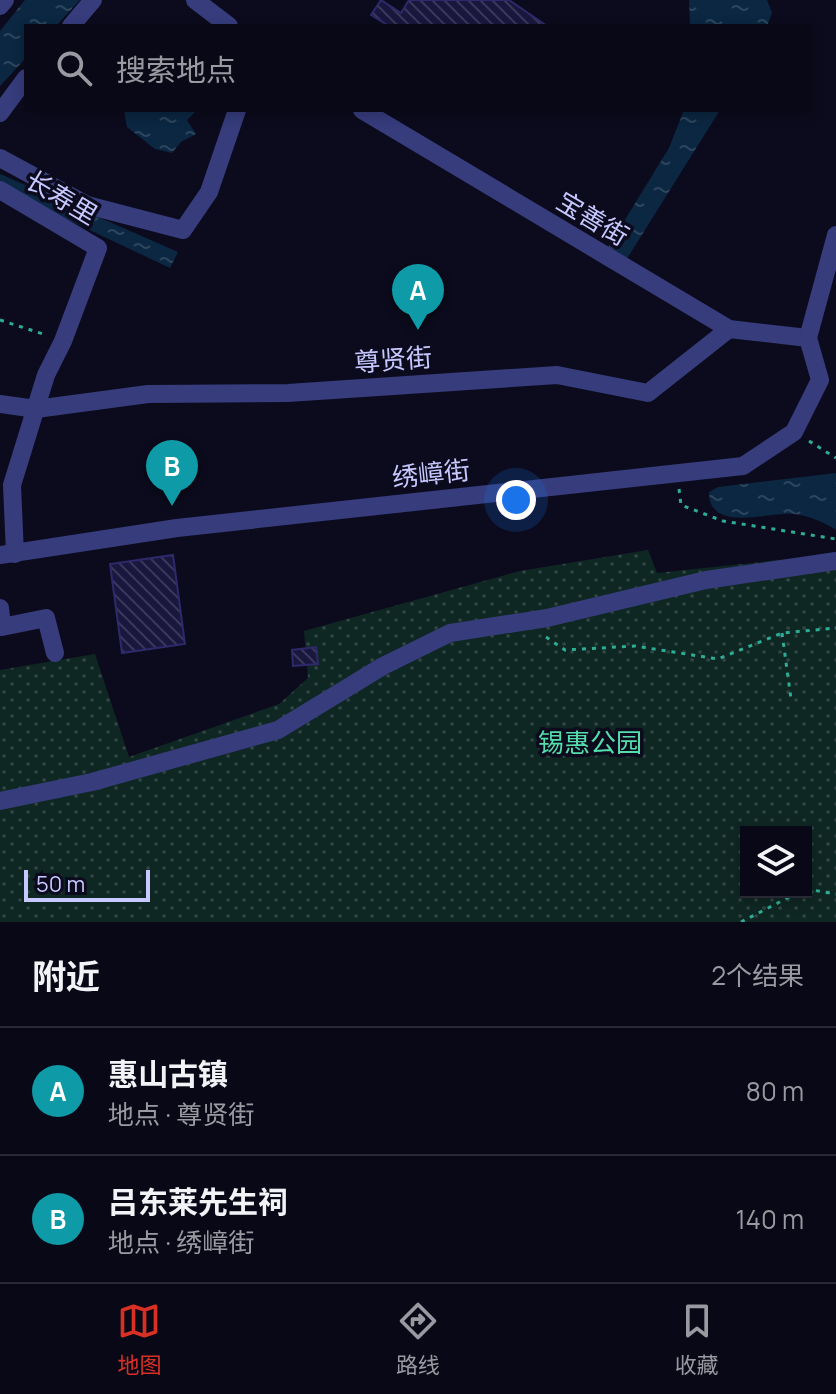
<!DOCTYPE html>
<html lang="zh">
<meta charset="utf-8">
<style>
:root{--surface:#090816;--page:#171623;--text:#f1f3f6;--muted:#999aa1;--line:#292935;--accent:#d93025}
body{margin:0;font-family:Manrope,"Noto Sans SC",sans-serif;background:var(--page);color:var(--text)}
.controls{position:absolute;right:24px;bottom:24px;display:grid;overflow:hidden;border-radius:0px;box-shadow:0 4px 12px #0003}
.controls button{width:72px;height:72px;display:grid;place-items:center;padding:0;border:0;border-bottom:2px solid var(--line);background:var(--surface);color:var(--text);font:40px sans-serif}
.scale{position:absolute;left:24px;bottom:20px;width:126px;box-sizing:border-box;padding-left:8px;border:4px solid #c7c8ff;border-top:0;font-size:22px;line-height:28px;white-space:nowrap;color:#c7c8ff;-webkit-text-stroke:6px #0c0b1d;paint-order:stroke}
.you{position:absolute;left:516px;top:500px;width:28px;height:28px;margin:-20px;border:6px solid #fff;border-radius:50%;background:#1a73e8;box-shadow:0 0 0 12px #1a73e833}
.badge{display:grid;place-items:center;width:52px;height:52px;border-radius:50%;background:var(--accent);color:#fff;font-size:26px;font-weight:700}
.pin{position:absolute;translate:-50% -66px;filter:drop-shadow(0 2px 4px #0008)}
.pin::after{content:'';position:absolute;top:42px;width:28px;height:24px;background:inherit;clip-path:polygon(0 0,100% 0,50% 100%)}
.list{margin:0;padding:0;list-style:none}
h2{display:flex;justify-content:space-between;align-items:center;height:104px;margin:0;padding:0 32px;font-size:34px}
h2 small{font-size:26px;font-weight:400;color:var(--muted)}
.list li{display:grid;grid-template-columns:52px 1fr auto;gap:24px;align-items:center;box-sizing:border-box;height:128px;padding:0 32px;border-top:2px solid var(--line)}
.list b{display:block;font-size:30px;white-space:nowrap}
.list p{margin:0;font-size:26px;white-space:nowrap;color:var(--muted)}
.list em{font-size:26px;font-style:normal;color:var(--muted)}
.icon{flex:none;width:44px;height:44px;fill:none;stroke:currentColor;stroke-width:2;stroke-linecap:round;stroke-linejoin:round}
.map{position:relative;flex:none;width:836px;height:922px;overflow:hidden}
.search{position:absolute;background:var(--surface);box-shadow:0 4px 12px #0003;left:24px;right:24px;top:24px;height:88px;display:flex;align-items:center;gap:20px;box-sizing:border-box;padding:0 28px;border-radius:0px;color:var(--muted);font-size:30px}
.sheet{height:360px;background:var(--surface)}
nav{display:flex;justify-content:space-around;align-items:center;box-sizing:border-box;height:112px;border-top:2px solid var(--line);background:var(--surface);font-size:22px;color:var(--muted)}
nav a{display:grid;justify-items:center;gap:4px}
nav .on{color:var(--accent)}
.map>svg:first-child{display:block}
.park{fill:url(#park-dots);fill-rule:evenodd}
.water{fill:url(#water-ripples)}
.building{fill:url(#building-back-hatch);stroke:#2e296a;stroke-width:2}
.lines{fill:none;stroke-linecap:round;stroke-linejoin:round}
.path{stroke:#2cae96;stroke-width:3;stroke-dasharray:4 6;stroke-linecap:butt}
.minor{stroke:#363c7c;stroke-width:18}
.labels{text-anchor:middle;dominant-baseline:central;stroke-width:7;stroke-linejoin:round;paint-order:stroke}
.street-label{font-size:26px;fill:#c7c8ff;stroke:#0c0b1d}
.park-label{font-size:26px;fill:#54deab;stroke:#0c0b1d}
</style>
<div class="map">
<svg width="836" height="922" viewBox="0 0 836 922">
<defs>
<pattern id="park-dots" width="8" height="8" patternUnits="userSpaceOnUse" patternTransform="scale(2)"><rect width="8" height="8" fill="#0f2723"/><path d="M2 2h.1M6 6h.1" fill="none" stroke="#304544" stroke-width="1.8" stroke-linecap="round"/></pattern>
<pattern id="water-ripples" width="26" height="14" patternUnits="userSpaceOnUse" patternTransform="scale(2)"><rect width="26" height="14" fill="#0b2741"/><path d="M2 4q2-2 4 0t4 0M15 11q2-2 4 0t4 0" fill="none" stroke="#2d455e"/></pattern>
<pattern id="building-back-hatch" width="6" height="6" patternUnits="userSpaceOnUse" patternTransform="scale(2)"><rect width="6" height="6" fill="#1a173e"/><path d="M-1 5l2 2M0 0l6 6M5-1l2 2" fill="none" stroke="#3a375b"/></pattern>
</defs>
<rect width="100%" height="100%" fill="#0c0b1d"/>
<path class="park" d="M648 550 657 573 836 554V922H0V670L95 654 129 757 279 704 308 678 304 631 520 571ZM746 832H806V892H746Z"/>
<g class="water">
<path d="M25 0H80L56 26H26V58L0 86V31Z"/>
<path d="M689 0H767L772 13 767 26H690Z"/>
<path d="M124 110H197L187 120 196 134 181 142 172 153 155 149 127 127Z"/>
<path d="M684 110H720L618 273 599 262 669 148Z"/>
<path d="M0 174 178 252 170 268 24 199 0 184Z"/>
<path d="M836 473V530C824 522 809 516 795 514 769 511 709 534 709 492L718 487Z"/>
</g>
<g class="building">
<path d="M381 0 401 13 409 0H509L547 26H389L371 15Z"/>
<path d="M173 555 185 644 122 653 110 564Z"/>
<path d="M316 647 318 664 293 666 292 650Z"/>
</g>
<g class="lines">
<g class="path">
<path d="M0 320 46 335"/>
<path d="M809 441 836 458"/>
<path d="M679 489 681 505 723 521 836 539"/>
<path d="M782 633 791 699"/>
<path d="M546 637 565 650 635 646 718 659 782 633 836 628"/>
<path d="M806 889 836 894"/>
<path d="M741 922 799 892"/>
</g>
<g class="minor">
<path d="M195 0 229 26"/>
<path d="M0 6 5 0"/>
<path d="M71 26 93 0"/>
<path d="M362 110 729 329 808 338"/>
<path d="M0 113 26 78"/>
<path d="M0 158 87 205 183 230 209 192 237 110"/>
<path d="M0 190 98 248 63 341 46 375 12 485 15 554"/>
<path d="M0 404 36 409 148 394 288 393 557 375 648 393 729 329"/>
<path d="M0 555 177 528 743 466 794 432 820 380 808 338 836 235"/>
<path d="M0 608 2 627 46 618 55 653"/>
<path d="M0 801 92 782 278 730 383 666 450 633 547 618 706 580 836 561"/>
</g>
</g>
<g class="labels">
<g class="street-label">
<text transform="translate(62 197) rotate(31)">长寿里</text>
<text transform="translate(593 218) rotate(31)">宝善街</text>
<text transform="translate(393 359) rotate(-4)">尊贤街</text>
<text transform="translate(431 473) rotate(-6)">绣嶂街</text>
</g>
<g class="park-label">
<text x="590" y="742">锡惠公园</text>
</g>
</g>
</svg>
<div class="controls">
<button><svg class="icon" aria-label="layers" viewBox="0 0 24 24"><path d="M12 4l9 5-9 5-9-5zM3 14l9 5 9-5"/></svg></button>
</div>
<div class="scale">50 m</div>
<div class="you"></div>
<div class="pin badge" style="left:418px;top:330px;background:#0f9aa8">A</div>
<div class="pin badge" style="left:172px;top:506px;background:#0f9aa8">B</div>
<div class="search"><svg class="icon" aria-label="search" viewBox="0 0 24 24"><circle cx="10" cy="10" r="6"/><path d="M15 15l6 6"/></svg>搜索地点</div>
</div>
<section class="sheet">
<h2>附近<small>2个结果</small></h2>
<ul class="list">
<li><span class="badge" style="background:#0f9aa8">A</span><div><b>惠山古镇</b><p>地点 · 尊贤街</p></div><em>80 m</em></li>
<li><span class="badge" style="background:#0f9aa8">B</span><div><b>吕东莱先生祠</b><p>地点 · 绣嶂街</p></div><em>140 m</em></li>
</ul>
</section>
<nav>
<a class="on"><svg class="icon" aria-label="map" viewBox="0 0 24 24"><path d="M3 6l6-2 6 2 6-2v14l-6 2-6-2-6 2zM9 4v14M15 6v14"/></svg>地图</a>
<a><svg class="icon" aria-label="directions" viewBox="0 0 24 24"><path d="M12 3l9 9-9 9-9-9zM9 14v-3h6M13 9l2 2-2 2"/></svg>路线</a>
<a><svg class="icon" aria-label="saved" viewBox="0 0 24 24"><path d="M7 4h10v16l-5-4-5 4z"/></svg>收藏</a>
</nav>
